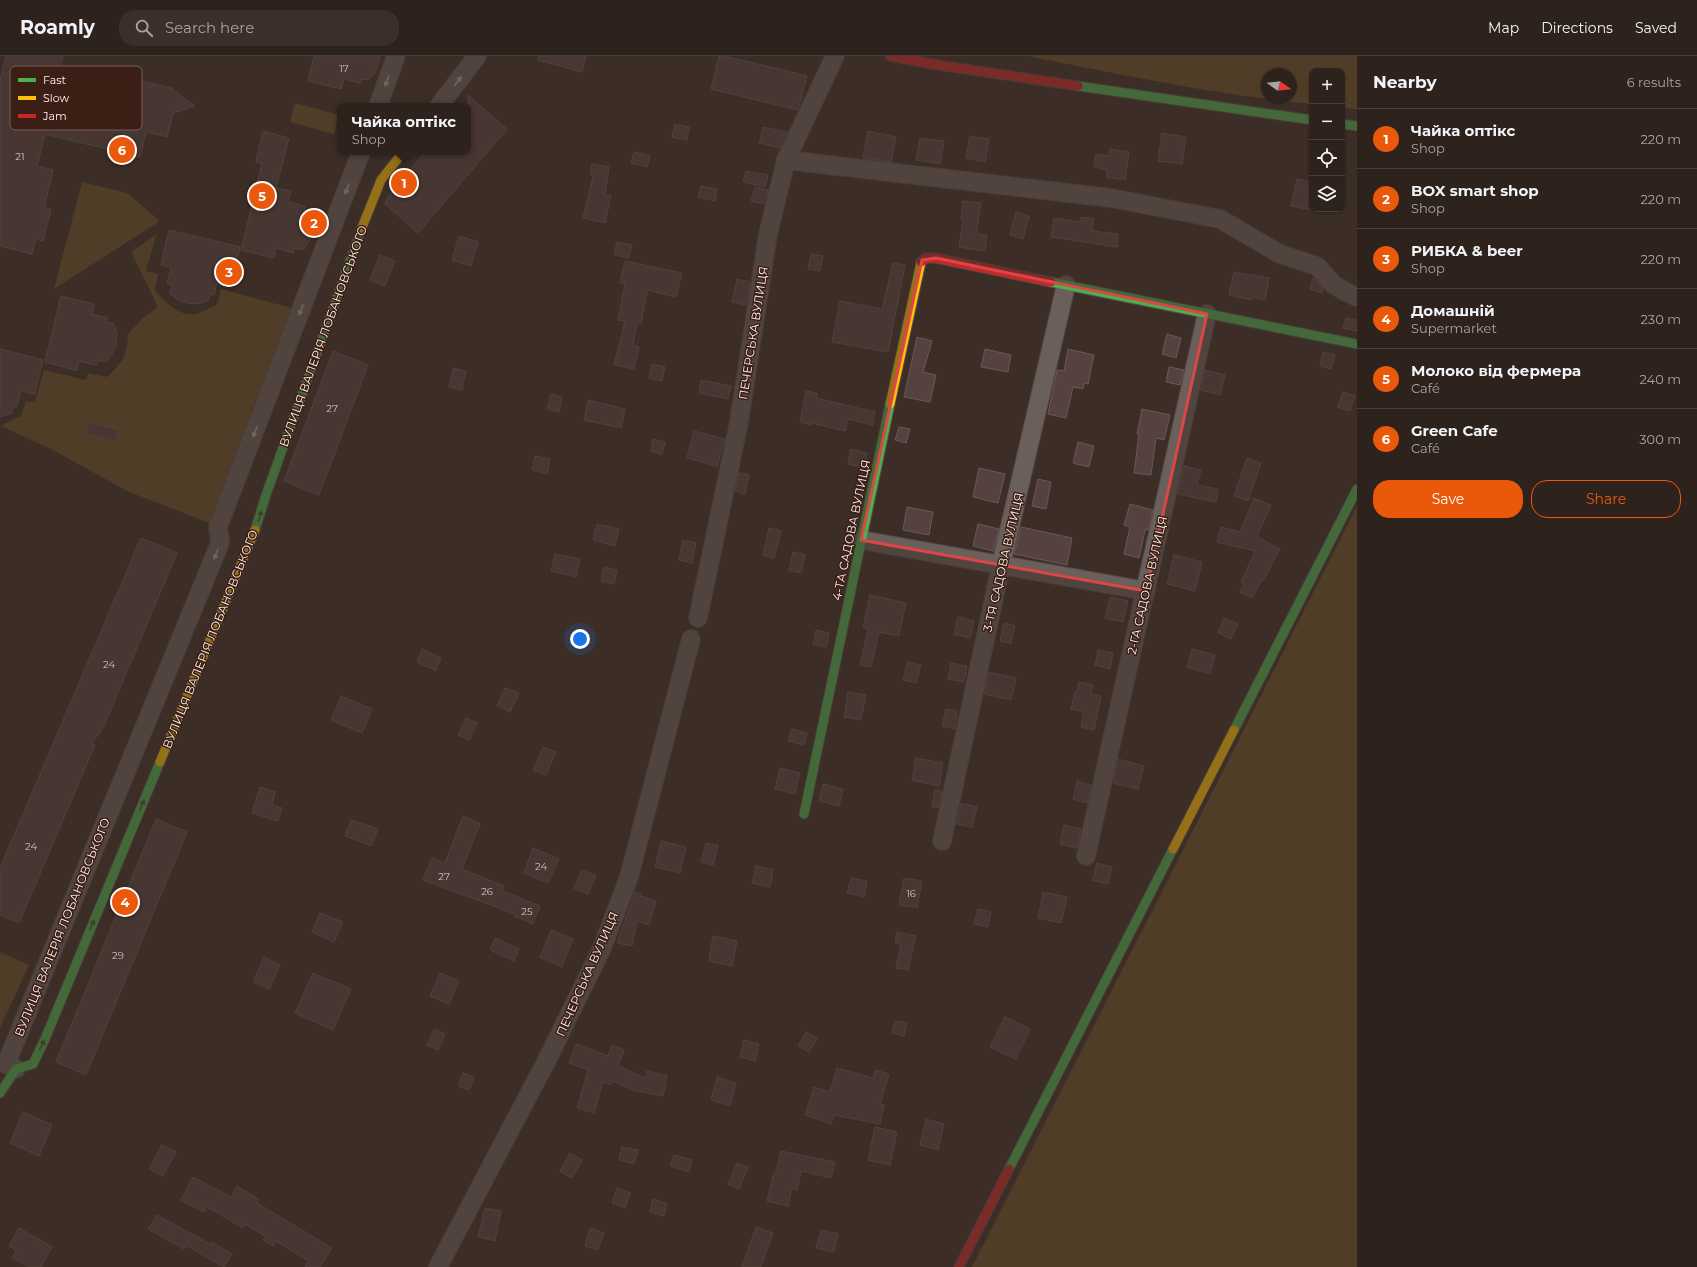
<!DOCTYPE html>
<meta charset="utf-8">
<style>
:root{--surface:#2e221d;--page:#3a2f2a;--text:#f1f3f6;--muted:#a7a4a4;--line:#493f3b;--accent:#ea580c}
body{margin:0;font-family:Montserrat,sans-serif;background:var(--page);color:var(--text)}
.controls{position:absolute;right:12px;top:12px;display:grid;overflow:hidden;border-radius:8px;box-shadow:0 1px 3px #0004}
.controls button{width:36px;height:36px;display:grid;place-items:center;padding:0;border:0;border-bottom:1px solid var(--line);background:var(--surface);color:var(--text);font:20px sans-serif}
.compass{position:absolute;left:1261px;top:12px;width:36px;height:36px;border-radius:50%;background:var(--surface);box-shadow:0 1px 3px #0004;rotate:104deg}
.you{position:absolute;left:580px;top:583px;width:14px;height:14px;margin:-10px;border:3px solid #fff;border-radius:50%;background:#1a73e8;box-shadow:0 0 0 6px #1a73e833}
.badge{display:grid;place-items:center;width:26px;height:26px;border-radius:50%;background:var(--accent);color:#fff;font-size:13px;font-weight:700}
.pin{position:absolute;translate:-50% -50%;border:2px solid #fff;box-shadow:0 1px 4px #0006}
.popup{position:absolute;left:337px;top:47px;width:134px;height:52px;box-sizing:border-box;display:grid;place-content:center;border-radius:8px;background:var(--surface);filter:drop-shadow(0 1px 3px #0005);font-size:13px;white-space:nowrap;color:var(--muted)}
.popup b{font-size:15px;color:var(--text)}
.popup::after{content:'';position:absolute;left:50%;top:100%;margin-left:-8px;border:8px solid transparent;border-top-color:var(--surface)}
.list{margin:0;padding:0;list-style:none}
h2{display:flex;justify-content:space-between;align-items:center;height:52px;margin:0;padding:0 16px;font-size:17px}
h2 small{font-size:13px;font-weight:400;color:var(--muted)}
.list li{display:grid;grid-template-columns:26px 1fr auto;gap:12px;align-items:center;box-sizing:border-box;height:60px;padding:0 16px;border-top:1px solid var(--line)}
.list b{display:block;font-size:15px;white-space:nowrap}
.list p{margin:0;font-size:13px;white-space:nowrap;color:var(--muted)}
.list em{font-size:13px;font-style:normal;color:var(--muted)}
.actions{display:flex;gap:8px;padding:12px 16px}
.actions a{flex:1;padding:9px 0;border:1px solid var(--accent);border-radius:16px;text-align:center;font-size:14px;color:var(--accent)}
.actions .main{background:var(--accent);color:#fff}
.icon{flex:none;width:22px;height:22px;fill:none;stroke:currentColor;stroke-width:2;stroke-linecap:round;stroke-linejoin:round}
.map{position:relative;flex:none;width:1357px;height:1211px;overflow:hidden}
header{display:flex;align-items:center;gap:24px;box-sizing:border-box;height:56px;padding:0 20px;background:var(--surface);border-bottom:1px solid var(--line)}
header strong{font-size:19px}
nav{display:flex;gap:22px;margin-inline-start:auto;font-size:14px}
.search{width:280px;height:36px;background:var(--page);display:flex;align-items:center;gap:10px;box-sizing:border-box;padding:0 14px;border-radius:16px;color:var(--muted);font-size:15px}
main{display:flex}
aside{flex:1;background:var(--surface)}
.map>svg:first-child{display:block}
.green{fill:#675028;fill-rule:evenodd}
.building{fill:#554240;stroke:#685956}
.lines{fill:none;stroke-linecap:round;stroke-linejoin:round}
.street-casing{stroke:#564a46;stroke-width:20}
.fast-casing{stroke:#564a46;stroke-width:11}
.slow-casing{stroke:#564a46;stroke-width:11}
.jam-casing{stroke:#564a46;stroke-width:11}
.street{stroke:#6b5f5b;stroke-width:18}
.fast{stroke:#4caf50;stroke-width:9}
.slow{stroke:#ffc107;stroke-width:9}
.jam{stroke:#c62828;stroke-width:9}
.oneway{fill:#b4a8a4}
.oneway2{fill:#42582c}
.marked{fill:none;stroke:#dc4646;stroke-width:3;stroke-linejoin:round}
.labels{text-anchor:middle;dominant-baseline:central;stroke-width:3;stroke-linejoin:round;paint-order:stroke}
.number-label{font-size:10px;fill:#d4c6c2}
.street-label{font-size:12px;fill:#fef2ee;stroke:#3b1e14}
.key{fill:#3b1e14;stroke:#765e55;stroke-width:1}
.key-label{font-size:11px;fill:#fef2ee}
</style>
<header>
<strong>Roamly</strong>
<div class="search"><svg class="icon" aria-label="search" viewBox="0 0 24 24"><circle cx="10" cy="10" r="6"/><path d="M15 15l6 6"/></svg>Search here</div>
<nav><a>Map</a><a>Directions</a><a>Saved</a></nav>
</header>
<main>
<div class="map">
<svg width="1357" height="1211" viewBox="0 0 1357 1211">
<rect width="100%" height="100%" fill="#3d2d27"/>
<g class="green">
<path d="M1028 0H1357V53L1342 52V15H1312V48C1217 39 1122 19 1028 0ZM1267 18H1291V42H1267Z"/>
<path d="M295 47 339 59 334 78 290 66Z"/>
<path d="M82 126 127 137 159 164 157 167 54 233Z"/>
<path d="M156 179 146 215 158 218 155 234C165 246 181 263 199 257 205 255 211 251 217 249L221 233 295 253 212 468 129 436 53 394 1 370 21 360 26 345 35 346 44 314 86 324 88 317 107 321C123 306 127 300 128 278L143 262 158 251 131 196Z"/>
<path d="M1357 450V1211H972Z"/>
<path d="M0 896 29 909 0 972Z"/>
</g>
<g class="building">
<path d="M6 0H63L57 25 90 33 93 18 128 26 129 22 171 32 195 50 173 57 167 81 146 76 140 101 45 78 37 110 53 114 44 152 51 153 43 185 36 183 32 198 0 190V24Z"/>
<path d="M314 0H380L379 7 375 17 368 24 361 23 360 27 344 23 341 33 308 25Z"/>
<path d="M538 0H586L582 16 538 4Z"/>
<path d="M719 0H725L807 20 798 54 711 33Z"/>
<path d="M468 39 507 73 418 177 385 148 388 141 425 96H468Z"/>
<path d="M675 68 689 71 687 84 672 81Z"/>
<path d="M763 71 787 76 780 92 759 87Z"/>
<path d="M263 75 289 82 276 132 291 135 288 146 305 150 304 154 310 155 313 166V176L309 186 302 194 294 192 293 197 276 192 274 202 241 194 262 108 256 106Z"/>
<path d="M868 75 896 81 891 106 863 102Z"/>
<path d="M1162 77 1186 81 1182 108 1158 105Z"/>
<path d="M970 80 989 83 985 106 966 102Z"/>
<path d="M920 82 944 85 940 108 916 104Z"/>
<path d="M1110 93 1129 96 1125 124 1106 121 1107 114 1094 111 1096 98 1109 100Z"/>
<path d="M634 96 650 100 647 111 631 107Z"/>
<path d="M592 108 609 111 605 139 611 140 605 167 583 162 593 120 590 119Z"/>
<path d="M746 115 768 119 765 131 743 126Z"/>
<path d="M1297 123 1312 126V154L1291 150Z"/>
<path d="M701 130 717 133 715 145 698 141Z"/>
<path d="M755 131 768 134 764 148 751 145Z"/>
<path d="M963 145 981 147 976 178 987 179 985 195 959 191 963 164 961 163Z"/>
<path d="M1016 156 1029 160 1023 183 1010 179Z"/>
<path d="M1081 161 1094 163 1092 175 1118 178 1117 191 1051 181 1054 162 1081 166Z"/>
<path d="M169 174 240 191 232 226 218 222 214 239 210 238 208 245 198 248 188 247 178 244 170 237 172 229 167 228 171 211 161 209Z"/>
<path d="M459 180 478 186 471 210 452 204Z"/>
<path d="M617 186 632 189 629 202 614 199Z"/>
<path d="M811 198 823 200 820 215 808 213Z"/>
<path d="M380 199 395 205 385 230 370 224Z"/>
<path d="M625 205 682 217 676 241 647 234 641 268 637 267 633 289 639 291 634 313 614 309 625 265 618 264 625 228 620 227Z"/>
<path d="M893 207 905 209 888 296 832 286 840 245 882 253Z"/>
<path d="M1234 216 1269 222 1265 244 1252 241V244L1229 239Z"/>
<path d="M1313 222 1323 232 1322 237 1310 233Z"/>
<path d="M737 223 750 226 746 249 732 246Z"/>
<path d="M61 240 94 248 92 258 108 262 107 266 114 268 117 278 116 289 112 298 106 306 98 304 96 309 79 305 77 315 45 306Z"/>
<path d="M1346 262 1357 264V275L1343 272Z"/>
<path d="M1167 278 1181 282 1176 302 1162 298Z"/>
<path d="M917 281 932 285 923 316 936 319 930 346 904 341Z"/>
<path d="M0 293 43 304 35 338 21 335 17 351 13 350 12 357 0 361Z"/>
<path d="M985 293 1011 299 1008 316 981 311Z"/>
<path d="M1068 293 1094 299 1088 328 1084 327 1083 333 1073 331 1066 362 1048 358 1057 314 1064 315Z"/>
<path d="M333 295 368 309 319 439 284 425Z"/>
<path d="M1323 296 1335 299 1331 313 1320 310Z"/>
<path d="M652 308 665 311 662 325 649 322Z"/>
<path d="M1169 311 1184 314 1180 329 1166 326Z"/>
<path d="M453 312 466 315 462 334 449 331Z"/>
<path d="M1205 314 1225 319 1220 339 1201 334Z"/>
<path d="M701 324 731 330 728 343 699 337Z"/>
<path d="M806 335 817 337 816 342 875 356 873 369 848 363 845 375 811 367V369L800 366Z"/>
<path d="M1343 336 1355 340 1350 355 1338 351Z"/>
<path d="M551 338 562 341 559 356 547 353Z"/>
<path d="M588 344 625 353 621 372 584 364Z"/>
<path d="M1142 353 1170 359 1164 384 1156 382 1151 419 1134 417 1139 378H1137Z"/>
<path d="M88 366 119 374 116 386 85 378Z"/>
<path d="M899 371 910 373 906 387 895 384Z"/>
<path d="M694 375 725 383 717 410 687 402Z"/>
<path d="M653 383 665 386 662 398 651 395Z"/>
<path d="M1078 386 1094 390 1089 411 1073 407Z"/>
<path d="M851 393 867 397 864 412 848 408Z"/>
<path d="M535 400 550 403 547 418 532 414Z"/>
<path d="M1247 402 1261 407 1248 445 1234 440Z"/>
<path d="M1184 410 1201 414 1197 429 1218 433 1216 446 1177 438Z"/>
<path d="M979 412 1005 418 998 447 973 441Z"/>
<path d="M739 417 749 419 745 438 735 435Z"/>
<path d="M1038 423 1051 426 1046 453 1032 450Z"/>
<path d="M1254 442 1271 449 1257 481 1280 493 1263 525 1262 524 1252 542 1240 536 1244 528 1241 526 1255 495 1217 486 1221 471 1240 476Z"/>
<path d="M1130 448 1153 454 1148 474H1145L1139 502 1124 498 1130 471 1124 469Z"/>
<path d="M907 451 933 456 929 479 903 474Z"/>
<path d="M597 468 619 473 615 490 593 484Z"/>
<path d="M978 468 999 473 993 495 973 490Z"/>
<path d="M1021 471 1072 482 1067 509 1014 498Z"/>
<path d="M769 472 781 475 774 502 763 499Z"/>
<path d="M141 482 177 497 103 672 91 688 95 689 19 867 0 859V812Z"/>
<path d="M683 484 696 487 692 507 679 504Z"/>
<path d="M793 496 805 499 801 517 789 514Z"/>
<path d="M555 498 580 503 576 521 551 515Z"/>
<path d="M1174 499 1202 506 1195 535 1167 528Z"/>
<path d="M604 511 617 514 614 528 601 525Z"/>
<path d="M870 539 906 547 899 580 879 576 871 611 860 609 868 573 863 572Z"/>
<path d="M1110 541 1128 545 1123 566 1105 562Z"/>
<path d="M958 561 974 565 970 582 954 578Z"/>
<path d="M1224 562 1238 568 1231 583 1218 577Z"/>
<path d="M1004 567 1015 570 1011 587 1000 585Z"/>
<path d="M816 574 829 577 826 591 813 588Z"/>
<path d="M422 593 441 602 436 615 417 606Z"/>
<path d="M1192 593 1215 599 1210 618 1187 611Z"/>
<path d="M1098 594 1113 597 1110 613 1095 609Z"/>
<path d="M907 606 921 609 916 627 903 624Z"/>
<path d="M951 607 967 610 964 626 948 623Z"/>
<path d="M989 616 1016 622 1011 644 984 638Z"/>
<path d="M1079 626 1093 629 1091 638 1101 640 1094 674 1081 671 1084 656 1071 653 1075 635H1077Z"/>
<path d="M505 632 519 637 510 656 497 650Z"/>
<path d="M848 636 866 639 861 664 844 661Z"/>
<path d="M341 640 372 653 362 677 331 664Z"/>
<path d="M946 653 957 655 955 673 942 670Z"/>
<path d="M466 662 477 667 469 684 458 679Z"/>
<path d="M792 673 807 677 804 689 788 685Z"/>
<path d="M543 691 556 696 546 719 533 714Z"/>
<path d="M916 702 943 707 939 730 912 724Z"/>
<path d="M1118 703 1144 710 1138 733 1113 727Z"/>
<path d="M780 712 800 717 795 738 775 733Z"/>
<path d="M1077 725 1091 729 1087 747 1073 743Z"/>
<path d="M823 728 843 733 839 750 819 745Z"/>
<path d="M260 731 275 736 272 749 282 752 278 765 252 757Z"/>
<path d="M935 734 942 735 938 752 932 751Z"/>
<path d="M961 747 977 751 972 771 957 768Z"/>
<path d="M463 760 480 768 462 813 504 830 502 835 540 850 533 868 514 860 515 858 423 824 432 802 445 807Z"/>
<path d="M156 763 187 776 86 1019 56 1006Z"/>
<path d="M351 764 378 773 371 790 345 780Z"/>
<path d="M1064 769 1081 773 1077 792 1060 788Z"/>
<path d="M661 785 686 791 680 817 655 811Z"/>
<path d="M706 787 718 789 713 809 701 806Z"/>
<path d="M533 792 559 803 548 827 524 817Z"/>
<path d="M1097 807 1112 811 1108 828 1093 824Z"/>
<path d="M756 810 773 814 770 831 752 827Z"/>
<path d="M582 814 596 820 588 838 574 832Z"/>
<path d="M851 822 867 825 864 841 847 837Z"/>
<path d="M904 822 922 825 917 852 899 849Z"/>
<path d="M635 836 642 838 641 840 656 845 649 869 637 865 632 890 617 887Z"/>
<path d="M1043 836 1067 841 1061 867 1038 862Z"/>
<path d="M978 853 991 856 988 871 974 868Z"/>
<path d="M320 857 343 866 334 886 312 876Z"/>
<path d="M551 874 573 883 562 911 540 901Z"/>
<path d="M897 876 916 880 908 914 896 912 901 888 895 887Z"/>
<path d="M713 880 737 885 732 910 709 905Z"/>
<path d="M495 882 519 893 514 905 490 894Z"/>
<path d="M264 901 280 909 269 933 253 926Z"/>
<path d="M313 917 351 933 333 974 295 957Z"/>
<path d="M440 917 459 925 449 948 430 940Z"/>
<path d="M1005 961 1030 973 1016 1003 990 991Z"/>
<path d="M895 965 907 967 904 980 892 977Z"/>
<path d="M434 973 445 978 438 994 427 989Z"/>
<path d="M806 976 817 982 809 996 798 990Z"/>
<path d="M744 984 759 988 755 1005 740 1001Z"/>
<path d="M576 988 608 1000 612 989 624 994 618 1010 645 1022 647 1015 667 1020 663 1040 632 1034 613 1025 611 1029 603 1026 594 1057 577 1052 588 1014 569 1007Z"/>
<path d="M837 1012 873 1022 875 1014 889 1018 880 1048 884 1049 880 1068 834 1059 831 1068 805 1059 814 1031 830 1036Z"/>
<path d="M463 1017 474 1021 469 1034 458 1030Z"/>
<path d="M717 1021 736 1027 730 1050 711 1044Z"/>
<path d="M23 1056 52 1069 39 1100 10 1087Z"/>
<path d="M926 1063 944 1068 938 1094 920 1089Z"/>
<path d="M875 1071 897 1076 890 1109 868 1104Z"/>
<path d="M162 1089 176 1096 163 1120 149 1113Z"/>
<path d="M622 1091 638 1094 634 1108 619 1104Z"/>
<path d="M781 1095 835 1106 831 1122 801 1115 797 1134 792 1132 788 1150 767 1145 774 1116H776Z"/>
<path d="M570 1097 582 1104 572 1122 560 1115Z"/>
<path d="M674 1099 692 1104 689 1116 670 1110Z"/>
<path d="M737 1107 748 1111 739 1133 728 1128Z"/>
<path d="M193 1121 231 1141 237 1130 259 1143 257 1147 332 1192 320 1211H305L309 1205 276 1185 273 1190 263 1184 265 1180 245 1168 243 1172 207 1151 204 1156 181 1144Z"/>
<path d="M617 1132 630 1137 625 1152 612 1147Z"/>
<path d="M653 1143 667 1148 664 1160 650 1156Z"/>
<path d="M485 1152 501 1155 495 1185 478 1181Z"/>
<path d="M157 1159 210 1188 211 1186 232 1198 224 1211 186 1189 184 1193 148 1173Z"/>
<path d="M756 1171 773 1177 761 1211H742Z"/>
<path d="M19 1172 52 1191 41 1211H29L12 1202 16 1194 9 1190Z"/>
<path d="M590 1172 604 1177 598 1194 585 1190Z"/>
<path d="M821 1174 838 1178 834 1196 816 1192Z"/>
</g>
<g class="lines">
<g class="street-casing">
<g id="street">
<path d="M378 50 396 0"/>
<path d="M439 50 477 0"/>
<path d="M786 104 1111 142 1220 163 1280 198 1317 210 1333 228 1344 235 1357 241"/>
<path d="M861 484 1146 535"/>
<path d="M698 562 739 366 768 178 786 104 835 0"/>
<path d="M942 785 1001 509 1066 229"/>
<path d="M1086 800 1207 258"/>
<path d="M16 1013 6 1008 220 487 218 471 361 96"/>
<path d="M438 1211 548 1002 602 892 629 821 691 583"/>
</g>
</g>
<g class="fast-casing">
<g id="fast">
<path d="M1078 30 1312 64"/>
<path d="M1342 68 1357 70"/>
<path d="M1051 226 1357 288"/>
<path d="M255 474 266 439 361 174"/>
<path d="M1234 674 1357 433"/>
<path d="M804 758 890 348"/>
<path d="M0 1037 16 1013 33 1008 45 983 160 706"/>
<path d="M1009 1113 1173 793"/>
</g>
</g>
<g class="slow-casing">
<g id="slow">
<path d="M361 174 381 124 403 96"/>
<path d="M890 348 921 206"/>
<path d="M160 706 255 474"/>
<path d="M1173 793 1234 674"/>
</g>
</g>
<g class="jam-casing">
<g id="jam">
<path d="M890 0 938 9 1078 30"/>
<path d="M921 206 926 202H936L1051 226"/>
<path d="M959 1211 1009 1113"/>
</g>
</g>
<use href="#street" class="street"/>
<use href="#fast" class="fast"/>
<use href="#slow" class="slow"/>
<use href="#jam" class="jam"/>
</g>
<defs><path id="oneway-solid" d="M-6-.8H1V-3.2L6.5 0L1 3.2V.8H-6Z"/></defs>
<g class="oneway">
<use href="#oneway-solid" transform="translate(387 25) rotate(110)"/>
<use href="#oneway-solid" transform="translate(458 25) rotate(-53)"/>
<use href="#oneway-solid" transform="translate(347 133) rotate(111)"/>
<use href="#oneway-solid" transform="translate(301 254) rotate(111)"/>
<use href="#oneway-solid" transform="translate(255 376) rotate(111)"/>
<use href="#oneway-solid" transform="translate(216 498) rotate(112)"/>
</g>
<g class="oneway2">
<use href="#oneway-solid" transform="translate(260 460) rotate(-74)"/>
<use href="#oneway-solid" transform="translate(142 749) rotate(-67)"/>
<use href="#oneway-solid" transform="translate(92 869) rotate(-67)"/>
<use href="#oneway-solid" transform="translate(42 989) rotate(-65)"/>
</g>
<path d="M0 0H1357V1211H0ZM936 202 1207 258 1146 535 861 484 922 204Z" fill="#3d2d27" fill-opacity=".55" fill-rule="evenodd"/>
<path class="marked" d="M936 202 1207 258 1146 535 861 484 922 204Z"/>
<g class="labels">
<g class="number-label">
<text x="344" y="12">17</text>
<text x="20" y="100">21</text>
<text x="332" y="352">27</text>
<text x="109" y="608">24</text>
<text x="31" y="790">24</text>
<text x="541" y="810">24</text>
<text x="444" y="820">27</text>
<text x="487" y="835">26</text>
<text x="911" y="837">16</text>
<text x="527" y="855">25</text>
<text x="118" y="899">29</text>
</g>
<g class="street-label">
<text transform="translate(753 277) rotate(-81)">ПЕЧЕРСЬКА ВУЛИЦЯ</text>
<text transform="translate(323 280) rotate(-70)">ВУЛИЦЯ ВАЛЕРІЯ ЛОБАНОВСЬКОГО</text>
<text transform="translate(851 474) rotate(-78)">4-ТА САДОВА ВУЛИЦЯ</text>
<text transform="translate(1003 506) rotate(-77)">3-ТЯ САДОВА ВУЛИЦЯ</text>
<text transform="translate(1147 529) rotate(-77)">2-ГА САДОВА ВУЛИЦЯ</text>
<text transform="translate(210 583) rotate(-68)">ВУЛИЦЯ ВАЛЕРІЯ ЛОБАНОВСЬКОГО</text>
<text transform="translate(62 871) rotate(-68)">ВУЛИЦЯ ВАЛЕРІЯ ЛОБАНОВСЬКОГО</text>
<text transform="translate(587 918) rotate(-66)">ПЕЧЕРСЬКА ВУЛИЦЯ</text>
</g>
</g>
<rect x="10" y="10" width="132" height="64" rx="6" class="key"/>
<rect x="18" y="22" width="18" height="4" fill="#4caf50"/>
<rect x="18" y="40" width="18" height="4" fill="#ffc107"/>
<rect x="18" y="58" width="18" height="4" fill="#c62828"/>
<g class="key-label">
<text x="43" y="28">Fast</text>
<text x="43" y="46">Slow</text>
<text x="43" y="64">Jam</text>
</g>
</svg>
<div class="controls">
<button>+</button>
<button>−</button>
<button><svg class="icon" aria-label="locate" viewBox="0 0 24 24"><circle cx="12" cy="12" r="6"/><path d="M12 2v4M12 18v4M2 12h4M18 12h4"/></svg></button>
<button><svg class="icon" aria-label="layers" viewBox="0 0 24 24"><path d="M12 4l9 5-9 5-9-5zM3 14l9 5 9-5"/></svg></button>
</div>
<svg class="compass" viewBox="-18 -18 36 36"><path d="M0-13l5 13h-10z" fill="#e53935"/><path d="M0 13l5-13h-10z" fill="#a7a4a4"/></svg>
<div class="you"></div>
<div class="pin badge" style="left:404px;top:127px">1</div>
<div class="popup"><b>Чайка оптікс</b>Shop</div>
<div class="pin badge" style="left:314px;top:167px">2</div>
<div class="pin badge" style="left:229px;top:216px">3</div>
<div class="pin badge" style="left:125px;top:846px">4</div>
<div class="pin badge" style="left:262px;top:140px">5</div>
<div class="pin badge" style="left:122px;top:94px">6</div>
</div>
<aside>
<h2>Nearby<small>6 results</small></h2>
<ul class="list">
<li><span class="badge">1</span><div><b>Чайка оптікс</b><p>Shop</p></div><em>220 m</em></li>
<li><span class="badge">2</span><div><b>BOX smart shop</b><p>Shop</p></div><em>220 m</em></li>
<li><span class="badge">3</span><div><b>РИБКА &amp; beer</b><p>Shop</p></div><em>220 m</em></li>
<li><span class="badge">4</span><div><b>Домашній</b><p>Supermarket</p></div><em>230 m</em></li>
<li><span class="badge">5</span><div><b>Молоко від фермера</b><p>Café</p></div><em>240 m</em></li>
<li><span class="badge">6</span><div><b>Green Cafe</b><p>Café</p></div><em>300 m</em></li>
</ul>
<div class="actions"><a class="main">Save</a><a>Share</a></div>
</aside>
</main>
